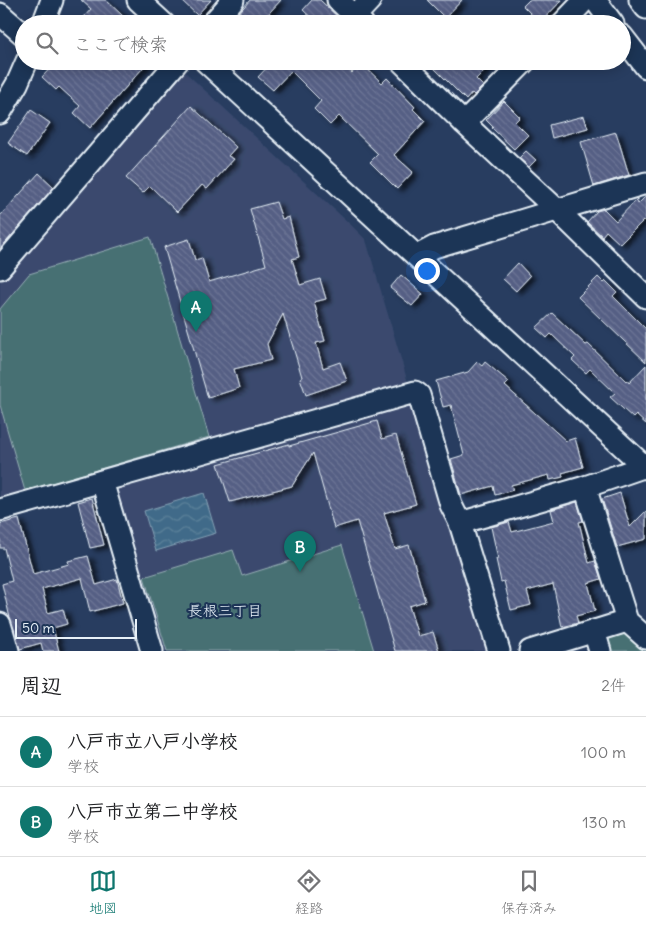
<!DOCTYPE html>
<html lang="ja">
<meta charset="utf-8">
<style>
:root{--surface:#fff;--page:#f2f2f2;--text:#202124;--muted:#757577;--line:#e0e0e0;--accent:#0f766e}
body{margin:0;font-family:Delius,"Klee One",sans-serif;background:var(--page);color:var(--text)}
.scale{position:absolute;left:15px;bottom:12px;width:122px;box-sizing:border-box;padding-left:5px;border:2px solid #e8f1f8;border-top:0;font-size:14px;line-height:18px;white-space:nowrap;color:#e8f1f8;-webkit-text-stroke:4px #1d3557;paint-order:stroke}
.you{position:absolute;left:426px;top:270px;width:18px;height:18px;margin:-12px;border:4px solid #fff;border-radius:50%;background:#1a73e8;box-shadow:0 0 0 8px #1a73e833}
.badge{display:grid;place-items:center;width:32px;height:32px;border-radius:50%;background:var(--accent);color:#fff;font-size:16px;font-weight:700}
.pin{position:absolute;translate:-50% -41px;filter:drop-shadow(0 1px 2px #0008)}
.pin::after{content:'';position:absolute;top:26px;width:18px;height:15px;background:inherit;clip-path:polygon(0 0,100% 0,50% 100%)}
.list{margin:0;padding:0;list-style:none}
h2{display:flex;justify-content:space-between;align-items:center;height:65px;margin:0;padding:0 20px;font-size:21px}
h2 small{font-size:16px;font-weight:400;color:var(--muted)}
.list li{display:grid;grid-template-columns:32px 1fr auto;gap:15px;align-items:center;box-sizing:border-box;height:70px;padding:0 20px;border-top:1px solid var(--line)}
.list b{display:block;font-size:19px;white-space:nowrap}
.list p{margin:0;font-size:16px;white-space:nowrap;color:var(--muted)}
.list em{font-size:16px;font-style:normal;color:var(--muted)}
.icon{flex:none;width:28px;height:28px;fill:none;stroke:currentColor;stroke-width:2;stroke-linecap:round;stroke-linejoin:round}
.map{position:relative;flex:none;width:646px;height:651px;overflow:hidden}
.search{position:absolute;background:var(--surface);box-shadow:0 2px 12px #0003;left:15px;right:15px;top:15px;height:55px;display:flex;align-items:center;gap:12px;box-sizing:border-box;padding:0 18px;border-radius:28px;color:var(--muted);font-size:19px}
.sheet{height:205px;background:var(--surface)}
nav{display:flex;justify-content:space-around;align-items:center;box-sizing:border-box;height:70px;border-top:1px solid var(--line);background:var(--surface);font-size:14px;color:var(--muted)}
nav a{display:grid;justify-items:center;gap:2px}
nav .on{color:var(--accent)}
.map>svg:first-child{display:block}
.built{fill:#3a4a6e}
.green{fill:#476f73;stroke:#98b0b6}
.water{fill:url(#water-waves);stroke:#84a1b5}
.building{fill:url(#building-back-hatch);stroke:#e8f1f8;filter:url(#shadow)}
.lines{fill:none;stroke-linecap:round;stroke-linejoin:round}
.minor-casing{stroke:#e8f1f8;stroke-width:25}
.minor{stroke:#1d3557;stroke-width:21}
.labels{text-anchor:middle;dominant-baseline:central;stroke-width:4.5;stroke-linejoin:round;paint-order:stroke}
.neighbourhood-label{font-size:15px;fill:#e8f1f8;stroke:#1d3557}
</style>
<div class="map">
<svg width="646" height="651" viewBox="0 0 646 651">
<defs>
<pattern id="water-waves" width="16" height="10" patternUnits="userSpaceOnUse" patternTransform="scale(1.25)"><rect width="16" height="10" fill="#416b89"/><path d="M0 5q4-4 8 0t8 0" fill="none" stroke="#5c819a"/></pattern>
<pattern id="building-back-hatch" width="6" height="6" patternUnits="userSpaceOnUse" patternTransform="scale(1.25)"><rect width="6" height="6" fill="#555e84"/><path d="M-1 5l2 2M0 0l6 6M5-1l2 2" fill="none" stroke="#6d7696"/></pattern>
<filter id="shadow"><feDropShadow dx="5.5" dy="3" stdDeviation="2.5" flood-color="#0009"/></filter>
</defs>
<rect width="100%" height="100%" fill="#283d60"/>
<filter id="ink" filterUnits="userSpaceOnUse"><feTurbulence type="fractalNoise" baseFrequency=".02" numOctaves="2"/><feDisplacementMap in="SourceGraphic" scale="10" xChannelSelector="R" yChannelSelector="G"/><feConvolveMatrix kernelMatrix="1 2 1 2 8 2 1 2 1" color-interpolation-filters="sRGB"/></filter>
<g filter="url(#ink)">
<g class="built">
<path d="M184 71 350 224 366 240 409 386 0 503V279L177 73Z"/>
<path d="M407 402 415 406 488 651H159L111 494 118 485Z"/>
</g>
<g class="green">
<path d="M150 237 209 437 25 491 0 405V309L29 274Z"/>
<path d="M342 545 374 651H167L144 577 233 550 242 576Z"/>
<path d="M620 629 646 647V651H609L606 640 610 632Z"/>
</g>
<path class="water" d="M204 493 216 533 156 551 144 511Z"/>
<g class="building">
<path d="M81 0H106L123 16 115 24H78L91 9Z"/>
<path d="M181 0H211L197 15Z"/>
<path d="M250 0H281L259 24H229Z"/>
<path d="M312 0H320L345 24H318L303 10Z"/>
<path d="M427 0H462L445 18Z"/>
<path d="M529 0H562L540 23 523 6Z"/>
<path d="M57 61H100L108 69 115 61H149L90 128 74 113 80 106 59 87 56 90 42 77Z"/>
<path d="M273 61H340L352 73 361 63 382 83 387 78 415 107 413 109 425 121 394 155 413 172 397 189 370 162 378 154 339 116 330 125 314 109 321 101 291 71 273 90 258 77Z"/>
<path d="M427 61H494L476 79 483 86 474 95 472 93 466 100Z"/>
<path d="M504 101 520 117 515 122 528 135 514 149 492 128 493 127 486 120Z"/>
<path d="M191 106 236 147 228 156 234 159 207 189 202 185 177 212 150 186 143 193 126 178Z"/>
<path d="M31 110 50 123 27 156 8 143Z"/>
<path d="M584 116 588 128 552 138 549 125Z"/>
<path d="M616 132 629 175 594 186 581 142Z"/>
<path d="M526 151 536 160 529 167 519 158Z"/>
<path d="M39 173 54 187 0 249V216Z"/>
<path d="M646 196V218L620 244 606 231 602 236 587 222 597 211 604 209 616 221 637 199 638 204Z"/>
<path d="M276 202 282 219 289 217 299 257 292 259 300 285 320 279 326 299 314 302 325 341 316 343 323 368 340 362 347 381 306 395 300 378 302 377 283 314 267 344 271 360 234 369 239 388 208 398 164 247 189 239 195 260 202 258 209 282 266 265 250 209Z"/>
<path d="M518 263 530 276 516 291 503 279Z"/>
<path d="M401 275 423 294 412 306 390 288Z"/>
<path d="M598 277 604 283 606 281 617 292 613 296 646 329V362L578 297Z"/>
<path d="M552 313 586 345 588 344 626 381 627 380 629 383 646 365V424L636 415 633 418 610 397 615 393 590 369 586 373 572 360 575 357 551 334 547 338 536 328Z"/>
<path d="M477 362 482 366 485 362 509 382 505 386 566 441 575 438 583 467 562 473 563 477 550 480 549 475 511 485 513 490 495 495 493 486 461 495 451 459 464 455 451 405 443 407 436 381 468 372Z"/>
<path d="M377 421 382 439 396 435 416 504 384 513 395 549 409 545 425 601 409 606 418 636 433 632 439 651H395L357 521 334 528 313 453 292 486 230 502 218 464 289 444V446Z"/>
<path d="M620 493 630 527 646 511V539L617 547 602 499Z"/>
<path d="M92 498 104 545 90 548 78 502Z"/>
<path d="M577 502 583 521 579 522 589 563 595 561 601 579 588 583 595 611 576 616 578 623 562 627 553 584 527 591 531 605 511 610 504 581 501 582 496 559H498L491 527 509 522 512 532 554 521 551 510Z"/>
<path d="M19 519 33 574 69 564 68 561 88 556 96 585 117 579 123 603 90 612 82 578 42 589 48 613 63 609 67 624 53 628 59 651H43L41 643 20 649 10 618 2 584 12 581 4 548H0V524Z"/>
</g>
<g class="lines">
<g class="minor-casing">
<g id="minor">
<path d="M138 0 164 24"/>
<path d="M338 0 363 24"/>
<path d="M595 0 613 24"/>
<path d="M640 0 646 8"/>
<path d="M0 14 24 35"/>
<path d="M355 16 370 0"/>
<path d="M43 24 52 0"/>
<path d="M212 24 233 0"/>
<path d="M562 24 585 0"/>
<path d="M622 36 646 67"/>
<path d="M205 61 646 468"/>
<path d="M401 61 464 123 556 209 646 297"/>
<path d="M0 113 17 84 27 61"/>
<path d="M464 123 525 61"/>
<path d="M417 256 434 247 646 183"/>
<path d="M0 268 178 61"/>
<path d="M102 481 152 651"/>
<path d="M585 487 627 621 646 638"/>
<path d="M0 510 415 392 419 395 451 505 460 523 499 651"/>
<path d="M460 523 585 487 646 466"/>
<path d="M0 624 8 651"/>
<path d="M594 631 600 651"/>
<path d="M530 651 627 621"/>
</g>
</g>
<use href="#minor" class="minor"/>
</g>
</g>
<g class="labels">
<g class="neighbourhood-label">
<text x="225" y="610">長根三丁目</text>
</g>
</g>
</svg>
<div class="scale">50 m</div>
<div class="you"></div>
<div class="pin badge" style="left:196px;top:332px">A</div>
<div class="pin badge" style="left:300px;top:572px">B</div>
<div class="search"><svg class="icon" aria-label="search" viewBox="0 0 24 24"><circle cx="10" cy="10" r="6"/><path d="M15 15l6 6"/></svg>ここで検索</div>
</div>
<section class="sheet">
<h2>周辺<small>2件</small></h2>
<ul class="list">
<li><span class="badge">A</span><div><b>八戸市立八戸小学校</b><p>学校</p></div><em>100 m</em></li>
<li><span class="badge">B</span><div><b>八戸市立第二中学校</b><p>学校</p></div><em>130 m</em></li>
</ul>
</section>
<nav>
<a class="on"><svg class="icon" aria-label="map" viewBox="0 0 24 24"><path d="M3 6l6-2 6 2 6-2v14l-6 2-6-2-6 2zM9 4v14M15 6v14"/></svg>地図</a>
<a><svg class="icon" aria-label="directions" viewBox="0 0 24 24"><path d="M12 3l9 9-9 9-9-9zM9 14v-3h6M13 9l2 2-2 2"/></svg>経路</a>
<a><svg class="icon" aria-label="saved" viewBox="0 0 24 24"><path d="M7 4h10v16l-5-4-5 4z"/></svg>保存済み</a>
</nav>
